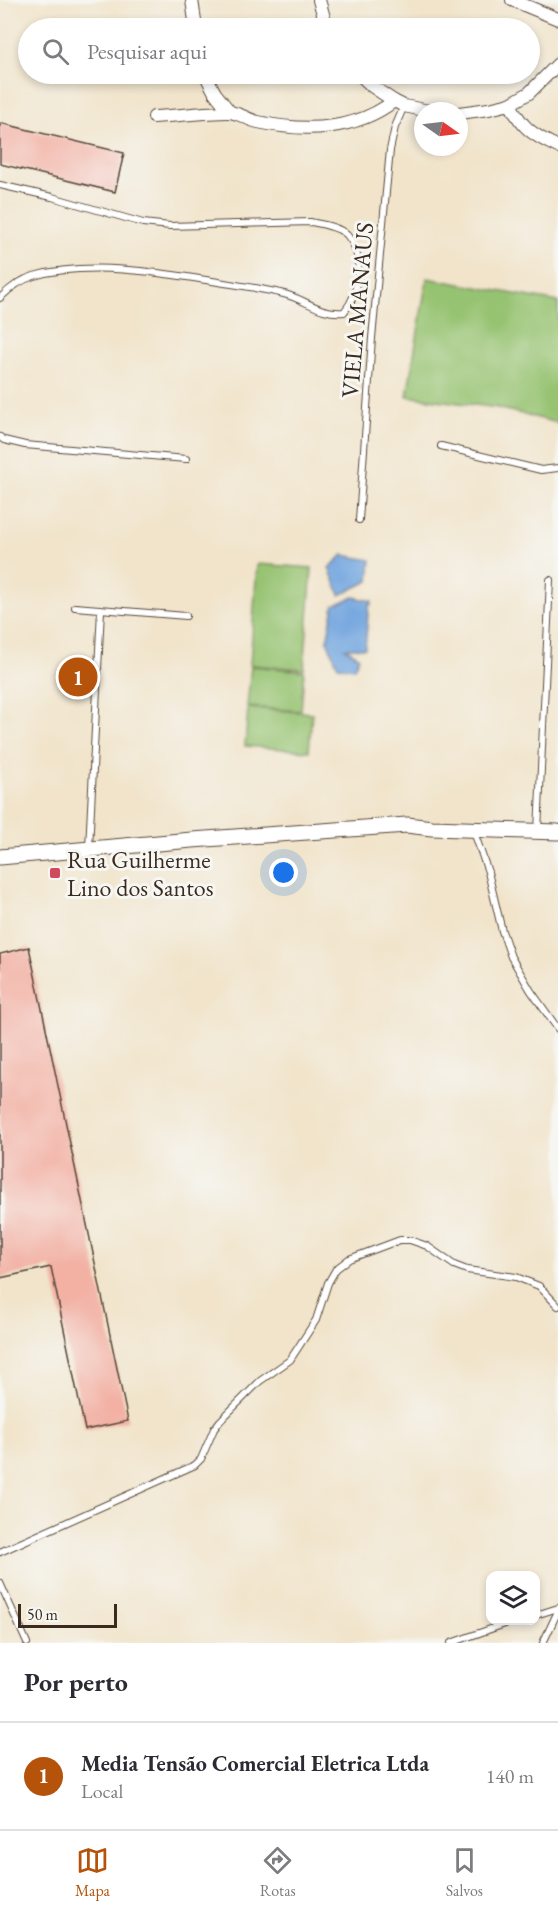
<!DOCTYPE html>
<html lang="pt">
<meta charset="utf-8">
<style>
:root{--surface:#fff;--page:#f2f2f3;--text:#2b2b33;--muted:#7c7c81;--line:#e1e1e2;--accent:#b45309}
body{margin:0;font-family:"EB Garamond",serif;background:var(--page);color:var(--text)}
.controls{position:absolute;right:18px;bottom:18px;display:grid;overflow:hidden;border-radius:12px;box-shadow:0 3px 9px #0003}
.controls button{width:54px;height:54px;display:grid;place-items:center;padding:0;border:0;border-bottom:2px solid var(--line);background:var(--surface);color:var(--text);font:30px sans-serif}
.compass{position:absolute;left:414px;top:102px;width:54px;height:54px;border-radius:50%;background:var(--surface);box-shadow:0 3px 9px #0003;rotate:104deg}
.scale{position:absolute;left:18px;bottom:15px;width:99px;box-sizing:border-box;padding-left:6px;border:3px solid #3b2a1e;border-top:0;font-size:16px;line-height:21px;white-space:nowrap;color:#3b2a1e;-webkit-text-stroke:4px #f6f6f2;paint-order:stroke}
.you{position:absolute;left:284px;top:873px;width:21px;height:21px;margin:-15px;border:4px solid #fff;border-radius:50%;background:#1a73e8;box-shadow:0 0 0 9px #1a73e833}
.badge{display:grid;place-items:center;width:39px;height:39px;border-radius:50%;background:var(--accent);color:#fff;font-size:20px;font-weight:700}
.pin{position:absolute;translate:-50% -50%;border:3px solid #fff;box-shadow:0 2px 6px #0006}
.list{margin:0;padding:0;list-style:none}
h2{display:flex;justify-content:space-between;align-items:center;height:78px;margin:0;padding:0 24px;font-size:26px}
h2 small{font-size:20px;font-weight:400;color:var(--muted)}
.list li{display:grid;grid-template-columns:39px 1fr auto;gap:18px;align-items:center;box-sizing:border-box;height:108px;padding:0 24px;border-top:2px solid var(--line)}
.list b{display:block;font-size:22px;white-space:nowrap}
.list p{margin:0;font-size:20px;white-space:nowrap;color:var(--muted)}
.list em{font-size:20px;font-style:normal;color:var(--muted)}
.icon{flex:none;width:33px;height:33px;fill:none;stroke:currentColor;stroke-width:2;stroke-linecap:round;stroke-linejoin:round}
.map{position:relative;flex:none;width:558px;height:1643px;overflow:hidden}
.search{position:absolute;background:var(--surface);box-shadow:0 3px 9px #0003;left:18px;right:18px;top:18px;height:66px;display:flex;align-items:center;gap:15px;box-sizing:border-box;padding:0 21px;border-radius:33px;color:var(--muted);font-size:22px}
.sheet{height:186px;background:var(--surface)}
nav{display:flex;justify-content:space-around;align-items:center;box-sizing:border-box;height:84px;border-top:2px solid var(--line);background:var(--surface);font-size:16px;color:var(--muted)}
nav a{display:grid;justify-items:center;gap:3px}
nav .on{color:var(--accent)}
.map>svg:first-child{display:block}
.green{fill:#96c371;stroke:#687648;stroke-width:1.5}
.water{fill:#73a6df;stroke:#57687e;stroke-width:1.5}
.building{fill:#f3b1a4}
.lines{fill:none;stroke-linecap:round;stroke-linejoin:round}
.service-casing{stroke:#564638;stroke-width:8}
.minor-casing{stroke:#564638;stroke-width:14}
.tertiary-casing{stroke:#564638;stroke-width:17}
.service{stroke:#fff;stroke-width:6}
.minor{stroke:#fff;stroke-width:12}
.tertiary{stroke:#fff;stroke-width:15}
.poi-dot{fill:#d1495b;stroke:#f6f6f2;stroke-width:2}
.labels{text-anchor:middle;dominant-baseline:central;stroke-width:6;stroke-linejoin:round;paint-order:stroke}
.street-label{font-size:24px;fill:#3b2a1e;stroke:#f6f6f2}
.poi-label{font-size:24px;fill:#3b2a1e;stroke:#f6f6f2;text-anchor:start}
</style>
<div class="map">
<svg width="558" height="1643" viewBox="0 0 558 1643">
<rect width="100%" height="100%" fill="#f6f6f2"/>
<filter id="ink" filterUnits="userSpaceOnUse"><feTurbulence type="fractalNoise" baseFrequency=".0167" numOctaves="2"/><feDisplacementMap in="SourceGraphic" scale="12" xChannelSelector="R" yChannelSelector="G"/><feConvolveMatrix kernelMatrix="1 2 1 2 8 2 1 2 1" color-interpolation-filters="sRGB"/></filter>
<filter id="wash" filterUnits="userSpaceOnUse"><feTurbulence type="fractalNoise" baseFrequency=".008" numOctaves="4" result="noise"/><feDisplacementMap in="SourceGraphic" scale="24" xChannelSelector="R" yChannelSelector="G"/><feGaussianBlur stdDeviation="1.35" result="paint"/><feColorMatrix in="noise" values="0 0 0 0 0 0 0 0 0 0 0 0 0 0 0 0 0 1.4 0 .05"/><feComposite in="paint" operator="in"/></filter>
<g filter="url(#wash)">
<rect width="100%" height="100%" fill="#f1e4cb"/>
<g class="green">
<path d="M427 278 558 302V423L498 408 407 396Z"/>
<path d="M257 564 312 568 304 669 250 665Z"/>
<path d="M251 666 304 671 301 711 247 707Z"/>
<path d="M248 708 312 713 309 751 245 746Z"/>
</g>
<g class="water">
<path d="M343 555 371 560 369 581 340 595 329 568Z"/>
<path d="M354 597 372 601 371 605 369 604 365 648H345L359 657 354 668 338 666 327 641 334 605Z"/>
</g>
<g id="blocks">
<g class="building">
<path d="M0 123 124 153 115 192 0 164Z"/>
<path d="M70 664 90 666 87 691 67 689Z"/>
<path d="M29 947 128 1421 85 1430 51 1267 0 1278V954Z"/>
</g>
</g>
</g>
<g filter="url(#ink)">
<use href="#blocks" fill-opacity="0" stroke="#564638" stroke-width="1.5"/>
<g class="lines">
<g class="service-casing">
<g id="service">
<path d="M0 185 52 197 143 223 170 226 311 222C322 224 339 227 347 235 365 256 360 293 344 312 321 315 305 299 284 294 260 288 236 285 212 281 158 272 87 261 34 276 20 280 10 288 0 298"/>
<path d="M0 437 4 440 25 445 186 459"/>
<path d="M441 446 541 470 558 468"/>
<path d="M359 520 372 338 390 150 395 127 404 106"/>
<path d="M75 607 186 616"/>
<path d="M538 831 550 580"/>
<path d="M474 832 488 872 502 931 511 957 531 991 558 1029"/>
<path d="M89 848 101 610"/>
<path d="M0 1552 195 1465 201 1459 214 1429 220 1421 260 1381 290 1360 316 1320 328 1283 336 1269 349 1259 400 1240H410L427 1246 454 1265 467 1270 516 1277 539 1286 558 1306"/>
<path d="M0 1583 27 1643"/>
<path d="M536 1615 558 1608"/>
<path d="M451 1643 516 1620"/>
<path d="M543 1643 558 1611"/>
</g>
</g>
<g class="minor-casing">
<g id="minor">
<path d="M192 0 196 28"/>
<path d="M319 0 327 28"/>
<path d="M512 0 558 19"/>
<path d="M205 74 215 93 230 112"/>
<path d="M359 74 373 87 394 101"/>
<path d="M510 104 529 93 558 64"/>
<path d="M459 113 489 109 510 104C523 129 533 135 558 147"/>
<path d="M154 117C178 116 204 112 228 112 238 112 248 120 258 122 304 132 355 131 394 101L404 106 429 111"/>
</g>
</g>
<g class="tertiary-casing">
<path id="tertiary" d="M0 857 192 840 407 825 432 828 558 832"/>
</g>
<use href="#service" class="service"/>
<use href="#minor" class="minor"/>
<use href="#tertiary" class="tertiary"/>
</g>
</g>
<rect class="poi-dot" x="49" y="867" width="12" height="12" rx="3"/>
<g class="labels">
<g class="street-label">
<text transform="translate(357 310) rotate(-85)">VIELA MANAUS</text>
</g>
<g class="poi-label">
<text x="67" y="859">Rua Guilherme<tspan x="67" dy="28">Lino dos Santos</tspan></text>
</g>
</g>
</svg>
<div class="controls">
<button><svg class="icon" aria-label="layers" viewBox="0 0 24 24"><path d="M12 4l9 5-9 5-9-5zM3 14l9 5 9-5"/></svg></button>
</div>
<svg class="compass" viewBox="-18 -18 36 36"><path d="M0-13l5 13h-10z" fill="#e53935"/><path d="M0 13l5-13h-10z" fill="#7c7c81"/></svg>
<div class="scale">50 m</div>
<div class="you"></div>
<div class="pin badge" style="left:78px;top:677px">1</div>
<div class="search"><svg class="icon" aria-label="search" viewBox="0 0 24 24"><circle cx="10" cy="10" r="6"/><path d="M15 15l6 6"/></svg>Pesquisar aqui</div>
</div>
<section class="sheet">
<h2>Por perto<small></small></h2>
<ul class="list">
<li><span class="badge">1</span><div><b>Media Tensão Comercial Eletrica Ltda</b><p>Local</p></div><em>140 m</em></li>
</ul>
</section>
<nav>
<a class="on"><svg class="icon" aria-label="map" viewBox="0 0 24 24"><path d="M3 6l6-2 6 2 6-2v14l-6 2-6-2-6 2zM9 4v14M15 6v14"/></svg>Mapa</a>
<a><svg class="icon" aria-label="directions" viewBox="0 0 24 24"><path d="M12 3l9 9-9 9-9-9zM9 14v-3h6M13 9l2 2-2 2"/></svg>Rotas</a>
<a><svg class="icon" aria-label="saved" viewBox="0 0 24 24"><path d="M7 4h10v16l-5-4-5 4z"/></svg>Salvos</a>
</nav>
